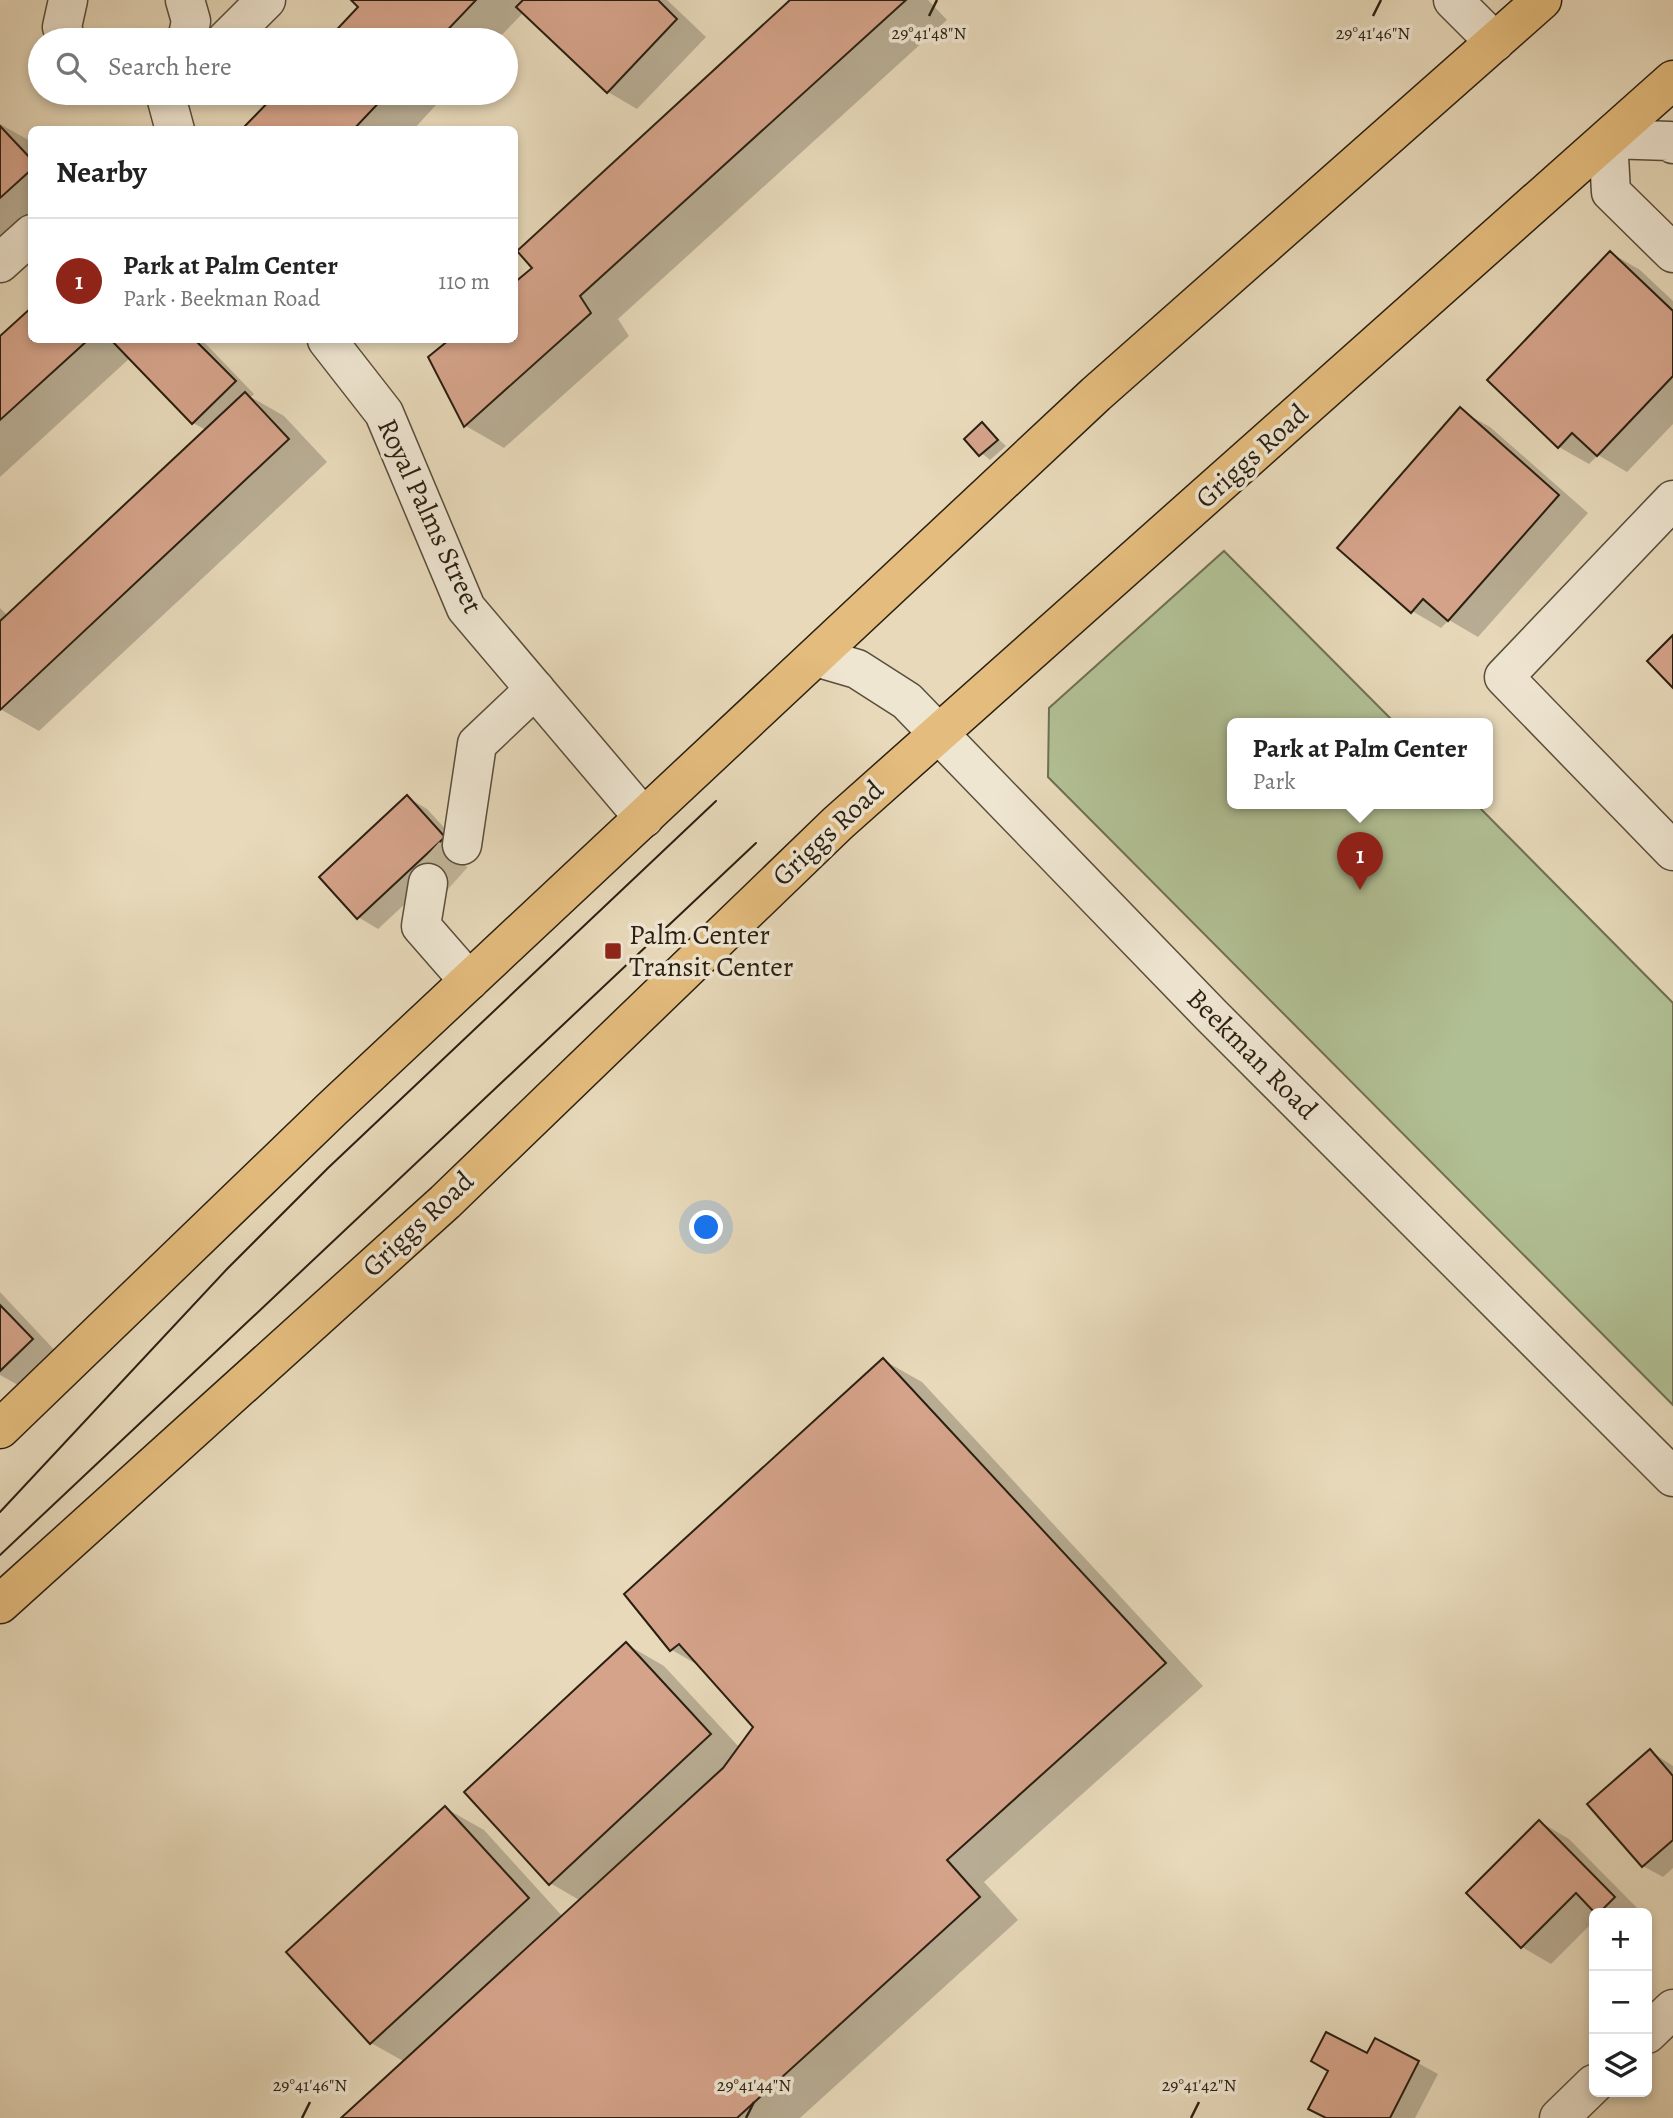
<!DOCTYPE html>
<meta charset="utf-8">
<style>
:root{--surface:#fff;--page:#f6f6f6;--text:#222;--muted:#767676;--line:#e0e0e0;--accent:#8f2418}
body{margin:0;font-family:Alegreya,serif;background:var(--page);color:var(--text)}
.controls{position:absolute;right:21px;bottom:21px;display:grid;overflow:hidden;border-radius:10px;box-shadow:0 4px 10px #0003}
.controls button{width:63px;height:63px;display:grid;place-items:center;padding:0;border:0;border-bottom:2px solid var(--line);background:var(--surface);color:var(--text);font:35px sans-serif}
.you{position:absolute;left:707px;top:1228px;width:24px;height:24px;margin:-18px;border:5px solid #fff;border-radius:50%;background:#1a73e8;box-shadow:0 0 0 10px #1a73e833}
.badge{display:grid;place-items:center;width:46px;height:46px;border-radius:50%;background:var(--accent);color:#fff;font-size:23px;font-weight:700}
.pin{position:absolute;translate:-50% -58px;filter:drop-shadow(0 2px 4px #0008)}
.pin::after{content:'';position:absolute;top:37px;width:24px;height:21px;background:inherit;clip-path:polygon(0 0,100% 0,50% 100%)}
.popup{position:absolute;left:1227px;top:718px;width:266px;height:91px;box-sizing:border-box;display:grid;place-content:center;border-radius:10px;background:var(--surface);filter:drop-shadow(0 2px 5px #0005);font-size:23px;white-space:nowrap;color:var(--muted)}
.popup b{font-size:26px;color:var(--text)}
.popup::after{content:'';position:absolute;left:50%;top:100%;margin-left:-14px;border:14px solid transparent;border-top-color:var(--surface)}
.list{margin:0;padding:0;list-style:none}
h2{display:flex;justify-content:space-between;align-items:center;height:91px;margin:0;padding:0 28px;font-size:30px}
h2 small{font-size:23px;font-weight:400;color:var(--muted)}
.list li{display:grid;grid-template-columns:46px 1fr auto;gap:21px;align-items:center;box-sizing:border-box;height:126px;padding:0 28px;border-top:2px solid var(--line)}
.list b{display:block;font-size:26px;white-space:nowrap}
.list p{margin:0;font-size:23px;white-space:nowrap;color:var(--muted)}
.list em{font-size:23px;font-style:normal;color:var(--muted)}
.icon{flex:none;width:38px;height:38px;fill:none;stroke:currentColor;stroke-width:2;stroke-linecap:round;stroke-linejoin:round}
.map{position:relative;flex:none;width:1673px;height:2118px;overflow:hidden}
.search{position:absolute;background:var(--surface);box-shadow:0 4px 10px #0003;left:28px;top:28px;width:490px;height:77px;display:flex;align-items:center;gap:18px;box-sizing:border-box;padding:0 24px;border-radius:38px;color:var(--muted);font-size:26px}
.panel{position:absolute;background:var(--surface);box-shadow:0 4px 10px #0003;left:28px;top:126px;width:490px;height:217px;border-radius:10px}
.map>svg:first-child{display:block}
.green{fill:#b1c094;stroke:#6e7052;stroke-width:2}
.shadow{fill:#0003}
.building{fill:#d5a38a;stroke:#2a1f11;stroke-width:2}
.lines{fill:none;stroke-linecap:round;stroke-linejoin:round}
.minor-tunnel{stroke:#c1b498;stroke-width:38;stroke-dasharray:38 19;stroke-linecap:butt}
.minor-casing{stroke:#594e3b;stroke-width:41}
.major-casing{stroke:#2a1f11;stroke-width:41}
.minor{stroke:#efe6d2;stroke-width:38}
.major{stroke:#e4bc7d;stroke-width:38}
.tram{stroke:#2a1f11;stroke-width:2}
.ticks{fill:none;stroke:#2a1f11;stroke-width:2.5}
.poi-dot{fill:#8f2418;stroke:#efe6d2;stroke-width:2.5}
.labels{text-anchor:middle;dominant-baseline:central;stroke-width:7;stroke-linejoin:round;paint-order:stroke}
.street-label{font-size:28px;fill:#2a1f11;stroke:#efe6d2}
.poi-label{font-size:28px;fill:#2a1f11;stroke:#efe6d2;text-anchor:start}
.ticks-label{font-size:18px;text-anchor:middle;fill:#2a1f11;stroke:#efe6d2;stroke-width:7;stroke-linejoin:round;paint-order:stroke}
</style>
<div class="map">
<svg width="1673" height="2118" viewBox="0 0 1673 2118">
<rect width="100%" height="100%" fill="#e7d9ba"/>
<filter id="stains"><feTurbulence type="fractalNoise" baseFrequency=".00286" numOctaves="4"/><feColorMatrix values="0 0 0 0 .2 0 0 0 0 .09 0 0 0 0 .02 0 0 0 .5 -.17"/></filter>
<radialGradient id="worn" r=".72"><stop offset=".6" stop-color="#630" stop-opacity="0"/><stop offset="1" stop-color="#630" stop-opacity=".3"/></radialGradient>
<path class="green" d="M1224 551 1396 724H1232V804H1476L1673 1003V1405L1048 777 1049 708Z"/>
<g class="shadow">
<path d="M353 0H667L706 37 637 109 608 92 524 12 497 40H330L361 7Z"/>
<path d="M793 0H928L947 20 618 319 629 336 504 448 466 426 430 358 451 340H514L535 268Z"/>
<path d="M280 93H447L413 130H249L247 127Z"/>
<path d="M0 124 32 142V226L0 255Z"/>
<path d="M1611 253 1640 270 1673 301V424L1627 472 1598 455 1589 464 1559 447 1489 380Z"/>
<path d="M0 339 202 340 254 394 251 397 284 416 327 462 39 731 0 709V608L8 616 206 430 193 423 131 357 0 477Z"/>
<path d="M1460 410 1490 427 1588 513 1478 637 1449 620 1441 628 1412 611Z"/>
<path d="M982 424 1006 446 990 460 966 440Z"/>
<path d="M407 797 427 809 464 849 378 929 358 917Z"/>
<path d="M0 1292 61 1357 27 1390 0 1375Z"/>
<path d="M883 1360 922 1382 1203 1686 984 1882 1018 1920 800 2118H344L405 2062 371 2043 445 1808 484 1830 563 1917 581 1901 550 1883 626 1644 664 1666 740 1748 755 1727 703 1668 672 1650Z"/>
<path d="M1650 1751 1673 1766V1868L1663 1877 1643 1866Z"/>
<path d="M1540 1822 1569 1839 1642 1913H1594V1921L1551 1964 1522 1947Z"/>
<path d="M1368 2055 1418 2063 1438 2074 1415 2118H1328Z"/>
</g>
<g class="building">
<path d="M351 0H476L438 40H327L358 7Z"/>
<path d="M523 0H658L677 19 607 93 516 7Z"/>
<path d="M790 0H906L580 296 591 313 464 427 428 357 449 340H514V283L532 268 517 251Z"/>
<path d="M277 93H388L353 130H247L244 127Z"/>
<path d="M0 126 32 160V169L0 198Z"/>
<path d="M1610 251 1673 311V376L1597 456 1572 433 1558 448 1487 380Z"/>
<path d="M32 307V340H88L0 420V336Z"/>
<path d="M111 340H195L236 381 192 424Z"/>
<path d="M245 392 289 439 0 710V621Z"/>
<path d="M1460 407 1559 495 1448 621 1423 599 1411 613 1337 548Z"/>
<path d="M982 422 998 440 979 456 964 439Z"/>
<path d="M1673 635V688L1647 661Z"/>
<path d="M407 795 445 837 357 919 319 877Z"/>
<path d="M0 1305 33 1339 0 1371Z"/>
<path d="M883 1358 1166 1663 947 1860 980 1897 737 2118H341L723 1768 753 1727 679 1644 670 1651 624 1594Z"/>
<path d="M626 1642 711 1734 549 1885 464 1792Z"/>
<path d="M1650 1749 1673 1776V1840L1642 1867 1587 1804Z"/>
<path d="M445 1806 529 1898 370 2044 286 1952Z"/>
<path d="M1539 1820 1615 1897 1599 1913H1595L1576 1893 1521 1948 1466 1893Z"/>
<path d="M1326 2032 1367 2053 1375 2038 1419 2061 1390 2118H1326L1308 2109 1328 2071 1311 2061Z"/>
</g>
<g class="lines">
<path class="minor-tunnel" d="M428 883 462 845"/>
<g class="minor-casing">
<g id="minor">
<path d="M185 0 191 21 187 40"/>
<path d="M1453 0 1495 42"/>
<path d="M66 40 62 27 68 0"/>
<path d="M226 40 266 0"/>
<path d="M165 93 175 130"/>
<path d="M1673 144 1670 141 1608 139 1611 192 1673 253"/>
<path d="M0 263 32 234"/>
<path d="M327 340 384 413 466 608 644 818"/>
<path d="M1673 500 1504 677 1673 851"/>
<path d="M816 657 857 669 907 701 1211 1015 1673 1477"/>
<path d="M462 845 477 744 535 689"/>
<path d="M428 883 421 926 469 981"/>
<path d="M1647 2034 1673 2009"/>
<path d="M1559 2118 1594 2084"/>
</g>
</g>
<g class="major-casing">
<g id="major">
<path d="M0 1429 333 1108 1096 394 1542 0"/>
<path d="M0 1604 445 1202 838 823 1673 80"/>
</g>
</g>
<use href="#minor" class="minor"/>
<use href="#major" class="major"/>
<g class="tram">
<path d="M0 1512 227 1269 328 1168 716 801"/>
<path d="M0 1555 756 843"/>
</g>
</g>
<path class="ticks" d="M929 16 937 0M1373 16 1381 0M302 2118 310 2102M746 2118 754 2102M1191 2118 1199 2102"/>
<rect class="poi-dot" x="604" y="942" width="18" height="18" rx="3.5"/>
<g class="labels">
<g class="street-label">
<text transform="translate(1252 456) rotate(-42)">Griggs Road</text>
<text transform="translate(430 516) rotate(65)">Royal Palms Street</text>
<text transform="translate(828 833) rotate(-43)">Griggs Road</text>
<text transform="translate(1252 1054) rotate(45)">Beekman Road</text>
<text transform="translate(418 1224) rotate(-43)">Griggs Road</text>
</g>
<g class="poi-label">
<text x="629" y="935">Palm Center<tspan x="629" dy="32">Transit Center</tspan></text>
</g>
</g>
<g class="ticks-label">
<text x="929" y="39">29°41'48"N</text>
<text x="1373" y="39">29°41'46"N</text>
<text x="310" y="2091">29°41'46"N</text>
<text x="754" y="2091">29°41'44"N</text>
<text x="1199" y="2091">29°41'42"N</text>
</g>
<rect width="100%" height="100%" filter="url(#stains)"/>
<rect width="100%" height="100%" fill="url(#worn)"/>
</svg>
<div class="controls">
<button>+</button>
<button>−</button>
<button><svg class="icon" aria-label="layers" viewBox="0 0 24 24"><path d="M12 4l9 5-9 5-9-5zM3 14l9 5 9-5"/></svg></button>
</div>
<div class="you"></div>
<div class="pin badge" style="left:1360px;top:890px">1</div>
<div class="popup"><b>Park at Palm Center</b>Park</div>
<div class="search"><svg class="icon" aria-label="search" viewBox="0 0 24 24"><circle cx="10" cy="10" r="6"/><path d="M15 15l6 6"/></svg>Search here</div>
<section class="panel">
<h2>Nearby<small></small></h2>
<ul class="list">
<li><span class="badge">1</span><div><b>Park at Palm Center</b><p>Park · Beekman Road</p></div><em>110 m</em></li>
</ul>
</section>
</div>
